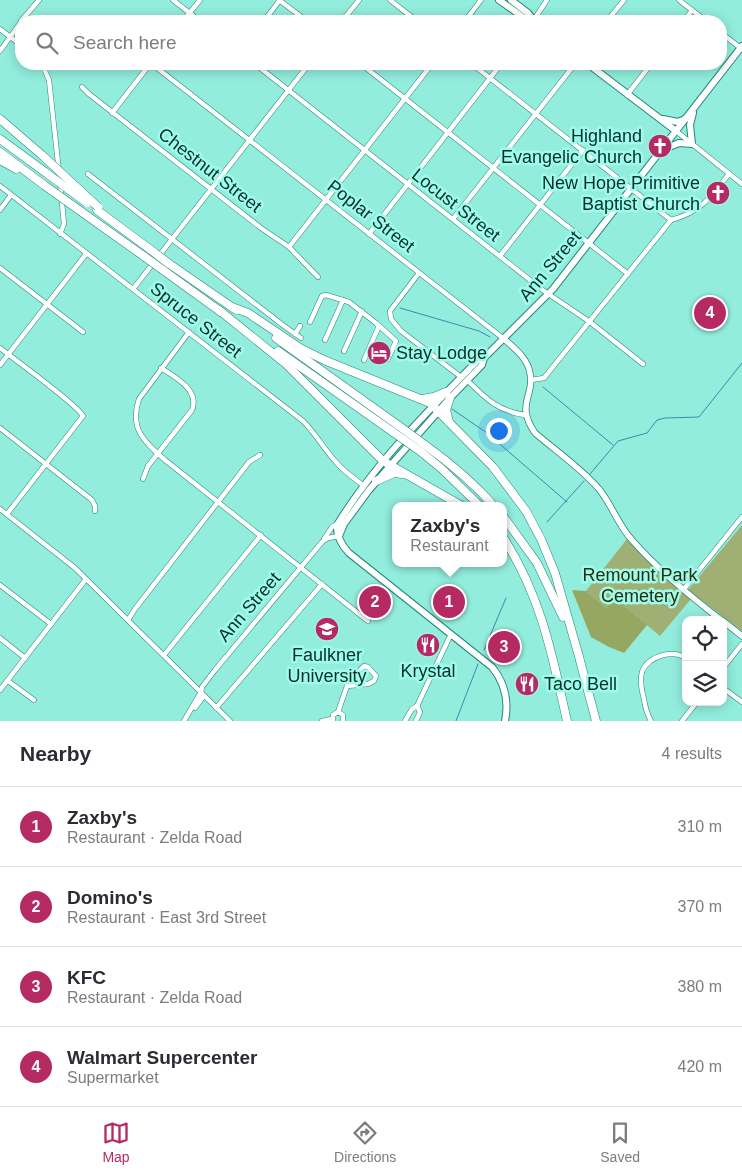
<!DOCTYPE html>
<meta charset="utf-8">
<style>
:root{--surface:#fff;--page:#f2f2f3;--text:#2b2b33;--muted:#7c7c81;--line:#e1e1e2;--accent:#b62a64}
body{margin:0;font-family:Helvetica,sans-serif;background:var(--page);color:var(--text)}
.controls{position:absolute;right:15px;bottom:15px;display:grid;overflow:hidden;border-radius:10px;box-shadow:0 2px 12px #0003}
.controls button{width:45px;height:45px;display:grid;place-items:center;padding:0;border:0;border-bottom:1px solid var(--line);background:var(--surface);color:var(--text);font:25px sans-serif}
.you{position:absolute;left:498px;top:430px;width:18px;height:18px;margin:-12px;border:4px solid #fff;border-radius:50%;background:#1a73e8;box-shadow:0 0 0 8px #1a73e833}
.badge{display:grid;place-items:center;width:32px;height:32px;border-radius:50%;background:var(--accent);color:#fff;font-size:16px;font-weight:700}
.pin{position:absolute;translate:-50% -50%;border:2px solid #fff;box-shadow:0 1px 5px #0006}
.popup{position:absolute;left:392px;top:502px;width:115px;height:65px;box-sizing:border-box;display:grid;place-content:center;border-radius:10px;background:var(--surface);filter:drop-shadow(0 1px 4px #0005);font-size:16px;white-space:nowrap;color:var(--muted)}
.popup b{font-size:19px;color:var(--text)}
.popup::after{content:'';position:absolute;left:50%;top:100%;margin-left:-10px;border:10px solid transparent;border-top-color:var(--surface)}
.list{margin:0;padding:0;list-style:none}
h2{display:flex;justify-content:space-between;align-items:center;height:65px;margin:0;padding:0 20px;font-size:21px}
h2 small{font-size:16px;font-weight:400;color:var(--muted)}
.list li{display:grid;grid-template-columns:32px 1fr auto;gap:15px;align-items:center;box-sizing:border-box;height:80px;padding:0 20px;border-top:1px solid var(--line)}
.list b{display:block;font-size:19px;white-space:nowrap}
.list p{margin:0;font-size:16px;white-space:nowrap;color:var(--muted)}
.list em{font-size:16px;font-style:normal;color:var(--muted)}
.icon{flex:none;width:28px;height:28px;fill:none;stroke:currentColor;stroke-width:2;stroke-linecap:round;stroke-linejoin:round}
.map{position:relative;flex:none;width:742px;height:721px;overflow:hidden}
.search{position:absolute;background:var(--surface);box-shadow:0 2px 12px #0003;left:15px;right:15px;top:15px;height:55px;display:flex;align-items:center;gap:12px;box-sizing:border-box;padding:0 18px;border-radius:20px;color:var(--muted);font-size:19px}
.sheet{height:385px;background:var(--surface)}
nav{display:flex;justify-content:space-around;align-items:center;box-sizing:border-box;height:70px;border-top:1px solid var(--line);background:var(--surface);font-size:14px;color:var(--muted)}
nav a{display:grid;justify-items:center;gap:2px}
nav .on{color:var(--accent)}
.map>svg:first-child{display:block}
.green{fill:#a0b075}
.forest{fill:#95a760}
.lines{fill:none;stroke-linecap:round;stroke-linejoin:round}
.stream{stroke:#4285b3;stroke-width:1}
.minor-casing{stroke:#25887a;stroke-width:5.5}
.tertiary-casing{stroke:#25887a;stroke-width:7}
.secondary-casing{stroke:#25887a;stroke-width:8}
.motorway-casing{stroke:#25887a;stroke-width:9}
.minor{stroke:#fff;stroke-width:4.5}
.tertiary{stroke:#fff;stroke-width:5.5}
.secondary{stroke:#fff;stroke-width:6}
.motorway{stroke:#fff;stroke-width:8}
.motorway-bridge-casing{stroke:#25887a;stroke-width:9;stroke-linecap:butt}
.motorway-bridge{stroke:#fff;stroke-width:8}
.labels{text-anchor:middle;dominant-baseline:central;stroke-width:5;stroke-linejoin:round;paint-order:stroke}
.poi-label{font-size:18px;fill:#08312b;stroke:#9ffbea;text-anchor:end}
.street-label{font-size:18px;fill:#08312b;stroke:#9ffbea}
.park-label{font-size:18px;fill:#272f0f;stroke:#9ffbea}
</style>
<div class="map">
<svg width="742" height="721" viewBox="0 0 742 721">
<rect width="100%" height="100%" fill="#92eddd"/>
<g class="green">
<path d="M742 525V631L688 590Z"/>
<path d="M627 539 691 599 660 636 614 598 606 608 586 591Z"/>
</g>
<path class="forest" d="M572 590 586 591 606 608 614 598 647 625 624 653 609 647 591 637Z"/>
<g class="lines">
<g class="stream">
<path d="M400 308 479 331 490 337"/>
<path d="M543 387 613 445"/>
<path d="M452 409 487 433 567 502"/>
<path d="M590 474 618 441 647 433 657 420 665 418 699 417 742 363"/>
<path d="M547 522 584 481"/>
<path d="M484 650 506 598"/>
<path d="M456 721 478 664"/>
</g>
<g class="minor-casing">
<g id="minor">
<path d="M173 0 200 21"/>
<path d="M279 0 307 21"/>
<path d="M390 0 417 21"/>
<path d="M679 0 706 21"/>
<path d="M96 20 97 21"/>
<path d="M21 21 39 0"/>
<path d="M183 21 200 0"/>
<path d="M264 21 280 0"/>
<path d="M342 21 359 0"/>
<path d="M465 21 481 0"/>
<path d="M533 21 547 0"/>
<path d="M607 21 624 0"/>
<path d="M684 21 692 10"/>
<path d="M0 29 21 45"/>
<path d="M721 33 742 49"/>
<path d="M0 51 21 22"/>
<path d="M42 64 49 80 59 172 64 224 60 234"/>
<path d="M152 64 504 339"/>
<path d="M255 64 544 291 590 322 643 364"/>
<path d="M361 64 628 274"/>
<path d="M472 64 671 220"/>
<path d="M82 87 89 94 261 228 289 247 318 277"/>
<path d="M627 95 651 64"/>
<path d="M112 113 150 64"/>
<path d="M676 131 742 184"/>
<path d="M88 174 284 326 301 338"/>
<path d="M0 186 303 421C316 434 324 449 336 462 344 472 354 478 364 486"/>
<path d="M0 210 11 195"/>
<path d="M453 219 575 64"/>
<path d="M671 220C701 212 711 197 729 174"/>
<path d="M369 234 501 64"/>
<path d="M289 247 432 64"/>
<path d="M500 256 583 150"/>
<path d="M0 268 83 332"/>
<path d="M419 273 390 311 391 319 401 331 461 377"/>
<path d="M133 289 309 64"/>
<path d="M310 322 322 296 326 295 349 302 376 323 396 341 388 359"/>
<path d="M189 332 139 399C129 428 144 442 165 460L368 621"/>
<path d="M295 334 300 326"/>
<path d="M325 340 343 300"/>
<path d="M0 348C14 359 78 405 83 416L7 514"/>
<path d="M344 351 362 311"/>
<path d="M364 360 379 326"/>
<path d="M0 365 86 254"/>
<path d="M467 380C486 399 498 411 525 415"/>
<path d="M531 380 544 378 671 220"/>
<path d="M0 428 92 500 95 506V511"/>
<path d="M143 479 148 466 192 410C200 390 175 377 161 368"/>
<path d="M0 509 75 568 230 721"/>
<path d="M324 539 332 527 337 524"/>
<path d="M0 585 51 624"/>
<path d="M684 589 742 517"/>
<path d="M128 620 135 609 249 462 260 455"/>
<path d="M0 638 25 658"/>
<path d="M164 655 261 535"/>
<path d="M364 666 368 667 376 676 374 681 368 684 347 686 348 682Z"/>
<path d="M723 668 742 644"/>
<path d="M8 681 34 700"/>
<path d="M723 688 742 702"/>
<path d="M0 690 86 579"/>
<path d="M195 708 203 697 201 693"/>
<path d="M216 708 322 584"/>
<path d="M338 712 347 686"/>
<path d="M184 721 201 692 202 687 215 670 322 542 328 538 339 536"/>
<path d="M322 721 332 719"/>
<path d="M333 721V715L338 712 343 715V721"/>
<path d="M405 721 412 709 417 706"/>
<path d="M416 721 420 712 417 706 451 634"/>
<path d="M651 721C647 714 645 706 644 699 638 677 639 662 663 655 672 653 679 653 686 658"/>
<path d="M682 721 697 702"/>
</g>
</g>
<g class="tertiary-casing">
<g id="tertiary">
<path d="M504 339C513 347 525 356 529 369 537 396 514 402 535 433 556 451 581 468 599 489 612 505 618 525 632 540 658 570 690 596 721 620"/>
<path d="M723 621 742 636"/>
</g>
</g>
<g class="secondary-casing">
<g id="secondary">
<path d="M499 0 527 20 533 21"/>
<path d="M511 0 528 13 534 21"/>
<path d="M588 64 676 131"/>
<path d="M663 119 678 122 685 119"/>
<path d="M662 150 679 143 692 144 690 125 693 113"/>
<path d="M339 536 344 524 369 490 450 398 482 365 484 358"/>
<path d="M505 721C509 701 505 683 492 667L349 553C342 546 336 535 337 525 375 463 427 412 478 360L484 358 553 289 742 46"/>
</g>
</g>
<g class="motorway-casing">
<g id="motorway">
<path d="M0 119 43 156"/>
<path d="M0 139 45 172"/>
<path d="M0 152 44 185"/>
<path d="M0 160 16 169"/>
<path d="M97 210 151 250"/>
<path d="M100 225 145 257"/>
<path d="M168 263 236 310"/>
<path d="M163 270 221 312"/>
<path d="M232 307 248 313 300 348 324 360 430 403 493 467 526 511 541 539 555 573 578 653 596 721"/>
<path d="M219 310 286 364 383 461 462 506"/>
<path d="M276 338 399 426"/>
<path d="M278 351 393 432"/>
<path d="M422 399 434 397 446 392"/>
<path d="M449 422 446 410 450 398"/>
<path d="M425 445C450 463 473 482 494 506"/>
<path d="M420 451 442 469 480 506"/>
<path d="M376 481 394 473 402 474"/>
<path d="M503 516 537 563 563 617"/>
<path d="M503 537C541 596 552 654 567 721"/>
</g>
</g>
<use href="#minor" class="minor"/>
<use href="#tertiary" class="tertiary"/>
<use href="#secondary" class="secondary"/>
<use href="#motorway" class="motorway"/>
<g class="motorway-bridge-casing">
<g id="motorway-bridge">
<path d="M43 156 98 207"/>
<path d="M45 172 87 203"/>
<path d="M44 185 100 225"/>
<path d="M151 250 168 263"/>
<path d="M145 257 163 270"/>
<path d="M399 426 425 445"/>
<path d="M393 432 420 451"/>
</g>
</g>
<use href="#motorway-bridge" class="motorway-bridge"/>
</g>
<defs>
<g id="church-disc" transform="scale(1.25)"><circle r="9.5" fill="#b62a64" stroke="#9ffbea"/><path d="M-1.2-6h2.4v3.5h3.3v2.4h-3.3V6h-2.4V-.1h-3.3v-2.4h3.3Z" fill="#fff"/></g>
<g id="hotel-disc" transform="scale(1.25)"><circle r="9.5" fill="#b62a64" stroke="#9ffbea"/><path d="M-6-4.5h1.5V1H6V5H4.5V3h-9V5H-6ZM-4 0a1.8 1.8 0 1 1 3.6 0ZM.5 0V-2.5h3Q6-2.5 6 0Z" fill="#fff"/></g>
<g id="school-disc" transform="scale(1.25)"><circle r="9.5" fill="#b62a64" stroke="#9ffbea"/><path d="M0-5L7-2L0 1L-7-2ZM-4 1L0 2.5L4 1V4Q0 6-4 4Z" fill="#fff"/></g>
<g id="restaurant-disc" transform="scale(1.25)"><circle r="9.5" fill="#b62a64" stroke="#9ffbea"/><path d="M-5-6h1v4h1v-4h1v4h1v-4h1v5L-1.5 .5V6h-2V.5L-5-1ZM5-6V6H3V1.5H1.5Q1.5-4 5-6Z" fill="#fff"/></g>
</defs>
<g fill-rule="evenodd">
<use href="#church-disc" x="660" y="146"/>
<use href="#church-disc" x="718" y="193"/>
<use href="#hotel-disc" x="379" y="353"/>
<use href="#school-disc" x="327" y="629"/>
<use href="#restaurant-disc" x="428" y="645"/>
<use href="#restaurant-disc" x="527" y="684"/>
</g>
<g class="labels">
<g class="poi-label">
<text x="642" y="136">Highland<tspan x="642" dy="21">Evangelic Church</tspan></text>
<text x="700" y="183">New Hope Primitive<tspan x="700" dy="21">Baptist Church</tspan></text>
<text x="396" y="353" text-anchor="start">Stay Lodge</text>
<text x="327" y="655" text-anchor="middle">Faulkner<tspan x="327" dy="21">University</tspan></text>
<text x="428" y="671" text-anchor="middle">Krystal</text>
<text x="544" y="684" text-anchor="start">Taco Bell</text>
</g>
<g class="street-label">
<text transform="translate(210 170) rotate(38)">Chestnut Street</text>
<text transform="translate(456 205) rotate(38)">Locust Street</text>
<text transform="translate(371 216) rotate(38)">Poplar Street</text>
<text transform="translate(550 266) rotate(-50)">Ann Street</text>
<text transform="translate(196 320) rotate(38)">Spruce Street</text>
<text transform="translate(249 607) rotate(-49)">Ann Street</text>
</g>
<g class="park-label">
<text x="640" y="575">Remount Park<tspan x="640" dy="21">Cemetery</tspan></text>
</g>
</g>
</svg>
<div class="controls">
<button><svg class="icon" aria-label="locate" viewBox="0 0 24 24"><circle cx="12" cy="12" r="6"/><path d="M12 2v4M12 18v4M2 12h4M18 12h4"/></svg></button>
<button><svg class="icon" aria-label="layers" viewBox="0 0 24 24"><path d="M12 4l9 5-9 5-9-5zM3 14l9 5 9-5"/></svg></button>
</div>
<div class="you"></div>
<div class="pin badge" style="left:449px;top:602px">1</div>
<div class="popup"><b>Zaxby's</b>Restaurant</div>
<div class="pin badge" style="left:375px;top:602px">2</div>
<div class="pin badge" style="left:504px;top:647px">3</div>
<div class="pin badge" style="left:710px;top:313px">4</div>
<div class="search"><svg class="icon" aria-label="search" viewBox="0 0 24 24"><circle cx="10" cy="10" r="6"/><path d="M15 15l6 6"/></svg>Search here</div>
</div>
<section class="sheet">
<h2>Nearby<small>4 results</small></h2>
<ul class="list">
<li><span class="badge">1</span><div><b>Zaxby's</b><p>Restaurant · Zelda Road</p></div><em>310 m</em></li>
<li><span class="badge">2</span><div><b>Domino's</b><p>Restaurant · East 3rd Street</p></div><em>370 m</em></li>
<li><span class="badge">3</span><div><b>KFC</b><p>Restaurant · Zelda Road</p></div><em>380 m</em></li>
<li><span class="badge">4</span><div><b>Walmart Supercenter</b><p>Supermarket</p></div><em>420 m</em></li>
</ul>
</section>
<nav>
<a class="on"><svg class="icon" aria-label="map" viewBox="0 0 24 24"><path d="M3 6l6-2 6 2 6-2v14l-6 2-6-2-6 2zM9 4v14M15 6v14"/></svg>Map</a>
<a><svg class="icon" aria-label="directions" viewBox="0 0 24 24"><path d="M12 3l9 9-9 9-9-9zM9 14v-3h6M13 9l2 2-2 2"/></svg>Directions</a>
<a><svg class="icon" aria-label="saved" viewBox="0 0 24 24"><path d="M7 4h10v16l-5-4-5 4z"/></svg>Saved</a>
</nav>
